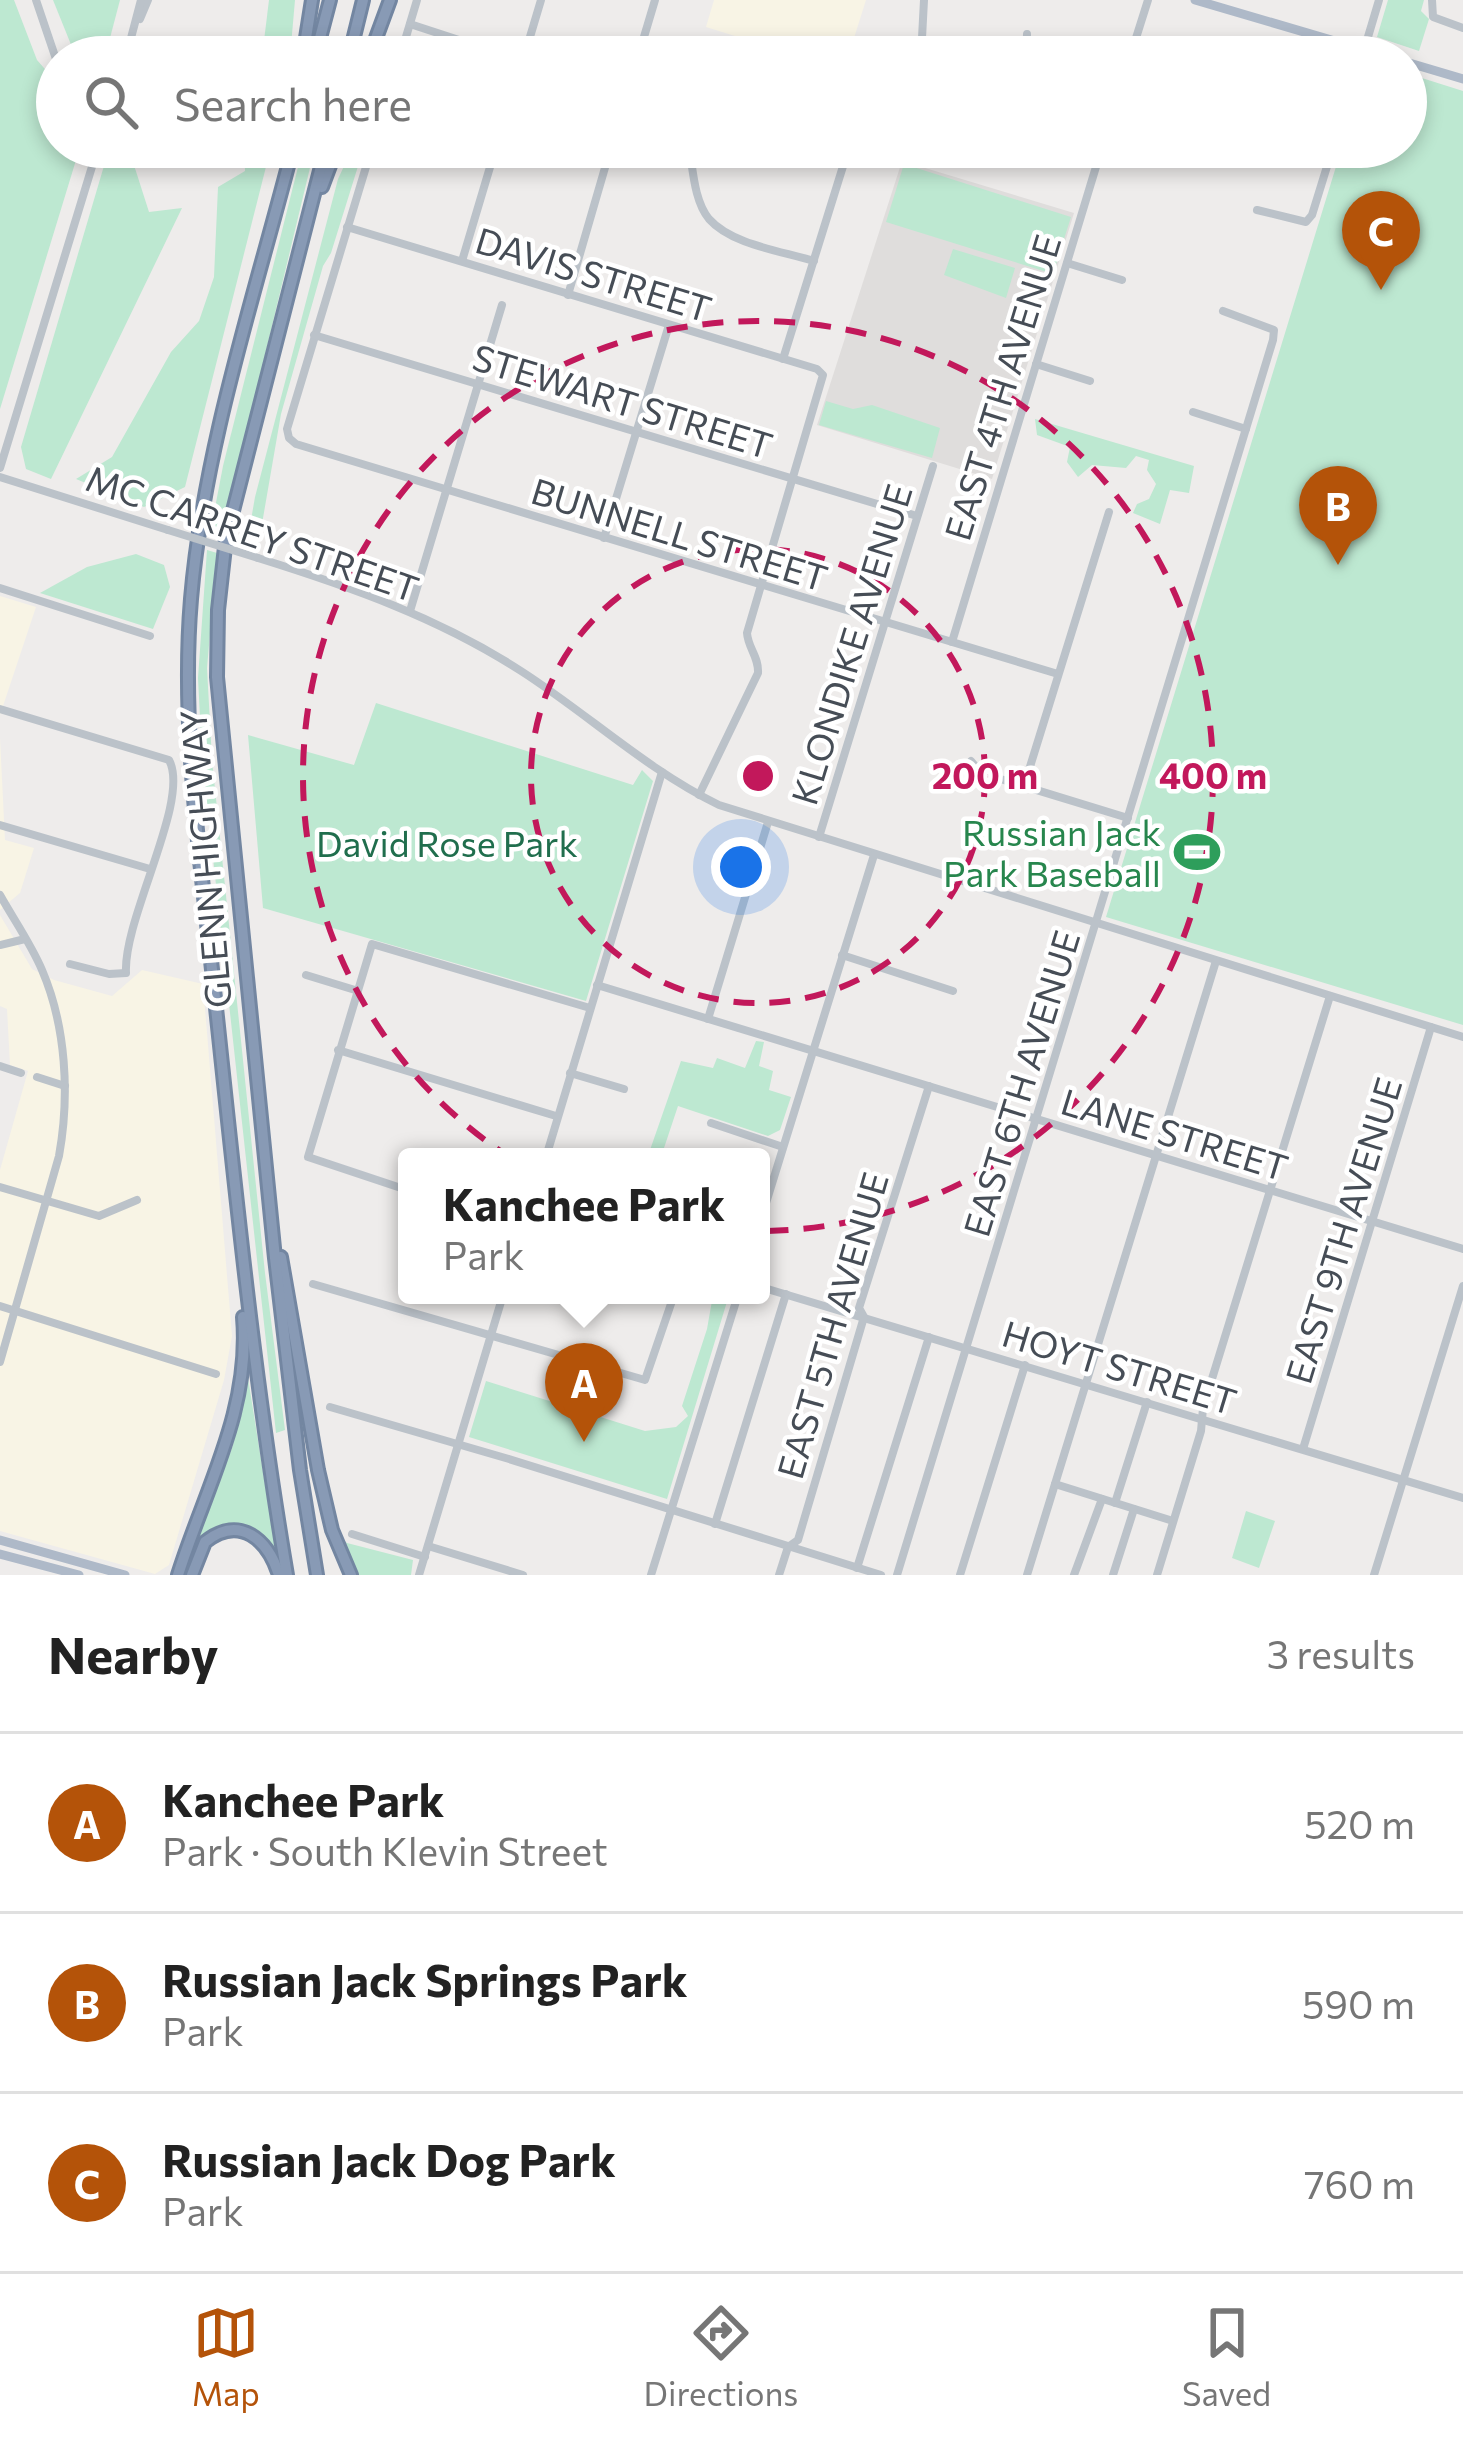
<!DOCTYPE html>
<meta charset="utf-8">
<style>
:root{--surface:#fff;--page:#f6f6f6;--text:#222;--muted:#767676;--line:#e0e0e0;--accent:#b45309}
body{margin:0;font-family:Commissioner,sans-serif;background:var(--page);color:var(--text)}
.you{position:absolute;left:741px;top:867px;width:42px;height:42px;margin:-30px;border:9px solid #fff;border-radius:50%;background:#1a73e8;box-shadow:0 0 0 18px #1a73e833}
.badge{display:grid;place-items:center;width:78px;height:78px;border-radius:50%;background:var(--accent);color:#fff;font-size:39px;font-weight:700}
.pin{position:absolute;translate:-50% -99px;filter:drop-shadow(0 3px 6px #0008)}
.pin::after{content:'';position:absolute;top:63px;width:42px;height:36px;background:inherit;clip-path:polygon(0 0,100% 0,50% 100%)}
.popup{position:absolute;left:398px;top:1148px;width:372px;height:156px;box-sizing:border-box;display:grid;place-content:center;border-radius:12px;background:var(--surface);filter:drop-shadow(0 3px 9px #0005);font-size:39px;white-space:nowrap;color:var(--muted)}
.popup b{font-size:45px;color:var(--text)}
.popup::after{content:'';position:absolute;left:50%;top:100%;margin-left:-24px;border:24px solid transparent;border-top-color:var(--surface)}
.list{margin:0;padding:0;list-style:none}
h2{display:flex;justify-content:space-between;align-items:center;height:156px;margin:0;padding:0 48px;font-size:51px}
h2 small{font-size:39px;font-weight:400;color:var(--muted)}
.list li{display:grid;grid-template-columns:78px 1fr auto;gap:36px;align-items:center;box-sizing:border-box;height:180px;padding:0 48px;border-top:3px solid var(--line)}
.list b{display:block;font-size:45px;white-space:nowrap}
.list p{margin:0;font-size:39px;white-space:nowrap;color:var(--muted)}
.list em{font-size:39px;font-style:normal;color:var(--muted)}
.icon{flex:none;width:66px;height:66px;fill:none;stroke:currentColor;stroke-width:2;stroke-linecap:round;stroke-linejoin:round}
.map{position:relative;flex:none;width:1463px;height:1575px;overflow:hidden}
.search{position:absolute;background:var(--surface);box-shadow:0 6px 18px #0003;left:36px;right:36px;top:36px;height:132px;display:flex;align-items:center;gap:30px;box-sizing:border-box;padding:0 42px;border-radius:66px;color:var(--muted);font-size:45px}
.sheet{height:696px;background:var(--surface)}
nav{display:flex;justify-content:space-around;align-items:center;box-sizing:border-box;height:168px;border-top:3px solid var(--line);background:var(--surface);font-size:33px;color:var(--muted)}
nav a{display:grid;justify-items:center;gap:6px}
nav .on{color:var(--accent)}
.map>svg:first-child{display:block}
.commercial{fill:#f8f4e5}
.education{fill:#dfdddc}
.green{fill:#bde8d1}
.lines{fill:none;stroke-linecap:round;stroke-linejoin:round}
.highway-casing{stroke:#7386a1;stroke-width:16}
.minor{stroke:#bbc2c9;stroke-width:8}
.major{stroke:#aeb9c8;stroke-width:9}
.highway{stroke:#889ab5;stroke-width:10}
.minor-bridge{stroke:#bbc2c9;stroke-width:8}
.ring{fill:none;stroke:#c2185b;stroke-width:6;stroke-dasharray:21 15}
.labels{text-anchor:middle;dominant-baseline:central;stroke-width:9;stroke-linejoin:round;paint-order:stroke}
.street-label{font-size:36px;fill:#464d56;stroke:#fff}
.leisure-label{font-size:36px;fill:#27864d;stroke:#fff;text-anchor:end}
.park-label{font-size:36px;fill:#206e4d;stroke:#fff}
.centre{fill:#c2185b;stroke:#fff;stroke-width:6}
.ring-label{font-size:36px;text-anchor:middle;font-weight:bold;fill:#c2185b;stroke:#fff;stroke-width:9;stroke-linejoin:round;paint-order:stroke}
</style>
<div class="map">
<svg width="1463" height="1575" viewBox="0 0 1463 1575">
<rect width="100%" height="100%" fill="#eeeceb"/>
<g class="commercial">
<path d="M714 0H866L848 57H803L706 27Z"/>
<path d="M0 596 36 607 0 715Z"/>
<path d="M0 738 5 840 34 848 20 893 0 910Z"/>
<path d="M0 915 32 969 54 980 112 996 142 970 203 984 232 1336 224 1380 169 1565 155 1574 0 1531V1170L28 1071 10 1065 7 1009 0 1006Z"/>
</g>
<path class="education" d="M902 161 1074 213 992 479 817 425Z"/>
<g class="green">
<path d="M0 0H14L37 60 57 83V147H80L0 409Z"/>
<path d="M53 0H120L105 57H76Z"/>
<path d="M269 0H295L290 57H262Z"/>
<path d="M1388 0H1424L1421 11 1429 19 1419 51 1377 37Z"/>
<path d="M1406 73 1463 91V1025L1106 917 1342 147H1406Z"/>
<path d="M244 147H271L185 487 144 507 76 479 112 457 171 352 199 321 214 277 218 187 245 171Z"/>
<path d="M303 147H315L221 538 210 534 223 466Z"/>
<path d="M353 147H364L331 253 323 266 281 414 258 547 247 543 255 497 338 179Z"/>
<path d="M106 159 133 162 149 212 182 208 51 479 26 469 21 447Z"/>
<path d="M904 164 1071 217 1053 274 886 222Z"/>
<path d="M953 249 1015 268 1006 298 944 275Z"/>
<path d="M826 401 853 409 872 405 940 428 932 458 819 425Z"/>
<path d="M1035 419 1194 466 1189 493 1170 490 1160 524 1133 513 1137 504 1149 499 1156 484 1147 470 1149 460 1136 456 1126 468 1092 465 1078 477 1067 462 1070 447 1037 435Z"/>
<path d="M207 550 217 553 207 668 212 760 265 1273 285 1430 276 1433 202 757 198 678Z"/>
<path d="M136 554 164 565 170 587 153 629 40 593 87 567Z"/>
<path d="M376 703 633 785 642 770 653 781 586 1001 263 908 248 735 354 765Z"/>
<path d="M756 1041 764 1042 759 1066 773 1071 769 1090 791 1097 780 1130 768 1136 678 1106 662 1154 650 1150 681 1061 713 1068 717 1058 745 1068Z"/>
<path d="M713 1295H729L667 1499 469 1437 486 1381 645 1431 676 1427 688 1416 682 1406 707 1329Z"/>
<path d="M248 1378 276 1553C249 1511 222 1516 193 1552L233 1445Z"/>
<path d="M1246 1511 1275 1521 1259 1568 1232 1558Z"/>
<path d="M339 1536 347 1543 413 1560 411 1575H356L347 1563Z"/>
</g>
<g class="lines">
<g class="highway-casing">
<g id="highway">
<path d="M303 57 312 0"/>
<path d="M315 57 330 0"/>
<path d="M349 57 363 0"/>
<path d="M369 57 390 0"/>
<path d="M322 187 337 147"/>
<path d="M281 1257 318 1470 332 1530 351 1575"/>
<path d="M178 1575C205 1489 251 1410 243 1317"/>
<path d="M192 1575 205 1542C240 1514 268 1540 279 1575"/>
<path d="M287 1575C254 1381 235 1185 214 989 201 859 180 729 191 599 204 446 255 295 293 147"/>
<path d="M317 1575 300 1470 275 1258 217 677 218 610 226 538 326 147"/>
</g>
</g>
<g class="minor">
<path d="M36 0 57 62"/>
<path d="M1432 0 1433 17 1463 28"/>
<path d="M140 19 148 0"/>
<path d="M410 24 511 57"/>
<path d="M126 57 141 0"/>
<path d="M400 57 417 0"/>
<path d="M524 57 541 0"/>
<path d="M638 57 655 0"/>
<path d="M921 57 924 0"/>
<path d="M1026 57 1027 34"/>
<path d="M1130 57 1148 0"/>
<path d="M1362 57 1379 0"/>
<path d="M372 147 287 429 289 438 296 444 1058 674"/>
<path d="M689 147C693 169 694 201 709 219 732 245 782 251 814 261"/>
<path d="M796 147 843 162"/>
<path d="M1038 147 1096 165"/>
<path d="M1257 210 1306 222 1312 215 1333 147"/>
<path d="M347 227 817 369 823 375 747 633C748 648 759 657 758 673L699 795"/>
<path d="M462 261 496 147"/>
<path d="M1067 263 1122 280"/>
<path d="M568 295 611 147"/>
<path d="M314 335 917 516"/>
<path d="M783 359 849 147"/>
<path d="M1036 364 1090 381"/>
<path d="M1193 412 1246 429"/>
<path d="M0 468 98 147"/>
<path d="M0 477 168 530"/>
<path d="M604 538 669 325"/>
<path d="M258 558C351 587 439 618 521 671 588 714 647 770 719 805L1463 1037"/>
<path d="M0 588 150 636"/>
<path d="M410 611 502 305"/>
<path d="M952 642 1102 147"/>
<path d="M0 709 169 760C191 800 123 918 126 973L109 974 70 964"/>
<path d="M971 761 981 773 1128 818"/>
<path d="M1024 786 1109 512"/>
<path d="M0 825 150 869"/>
<path d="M819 837 933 466"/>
<path d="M0 895C14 920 31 944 42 970 66 1026 70 1095 59 1156L0 1362"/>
<path d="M0 945 25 939"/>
<path d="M842 955 953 991"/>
<path d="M306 975 355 990"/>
<path d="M597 985 1463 1249"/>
<path d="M708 1019 768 822"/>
<path d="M338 1050 556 1116"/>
<path d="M0 1066 21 1073"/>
<path d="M570 1073 624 1089"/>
<path d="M37 1077 65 1086"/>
<path d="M711 1123 783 1147"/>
<path d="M546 1157 662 772"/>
<path d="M0 1187 99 1216 137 1200"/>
<path d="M407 1190 308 1157 372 944 590 1008"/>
<path d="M761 1219 874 855"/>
<path d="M313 1284 645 1380 674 1295"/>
<path d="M761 1287 1463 1498"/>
<path d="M0 1306 216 1374"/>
<path d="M330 1407 509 1459 881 1575"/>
<path d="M1303 1449 1431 1027"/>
<path d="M1055 1484 1173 1521"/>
<path d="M1115 1503 1147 1402"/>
<path d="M715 1524 786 1294"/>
<path d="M352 1534 425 1557"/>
<path d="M428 1546 523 1575"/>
<path d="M857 1568 929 1337"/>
<path d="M419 1575 503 1295"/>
<path d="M651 1575 738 1295"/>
<path d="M779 1575 788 1547 798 1540 864 1317 859 1308 929 1086"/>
<path d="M897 1575 1273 340 1274 330 1223 311"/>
<path d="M960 1575 1025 1365"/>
<path d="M1027 1575 1216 961"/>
<path d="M1074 1575 1102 1499"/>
<path d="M1113 1575 1134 1509"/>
<path d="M1157 1575 1201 1431 1203 1408 1330 996"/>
<path d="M1374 1575 1463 1286"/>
</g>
<g class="major">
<path d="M1195 0 1389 57"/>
<path d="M1406 62 1463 79"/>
<path d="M0 1540 125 1575"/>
<path d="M0 1554 79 1575"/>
</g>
<use href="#highway" class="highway"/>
<path class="minor-bridge" d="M168 530 258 558"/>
</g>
<g class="ring">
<circle cx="758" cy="776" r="227"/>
<circle cx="758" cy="776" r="455"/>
</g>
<defs>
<g id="stadium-bare" transform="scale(3.6)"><path d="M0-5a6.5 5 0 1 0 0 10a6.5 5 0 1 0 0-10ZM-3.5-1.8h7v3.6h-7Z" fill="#2e9e5b" stroke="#fff" stroke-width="2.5" paint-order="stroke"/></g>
</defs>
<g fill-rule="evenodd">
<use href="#stadium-bare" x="1197" y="852"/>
</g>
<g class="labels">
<g class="street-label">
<text transform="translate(594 273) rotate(17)">DAVIS STREET</text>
<text transform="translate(1001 387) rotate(-73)">EAST 4TH AVENUE</text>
<text transform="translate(623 400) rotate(17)">STEWART STREET</text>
<text transform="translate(253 532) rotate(19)">MC CARREY STREET</text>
<text transform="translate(680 533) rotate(17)">BUNNELL STREET</text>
<text transform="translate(850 644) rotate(-73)">KLONDIKE AVENUE</text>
<text transform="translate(204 859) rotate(-95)">GLENN HIGHWAY</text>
<text transform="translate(1020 1083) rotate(-73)">EAST 6TH AVENUE</text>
<text transform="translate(1175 1133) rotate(17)">LANE STREET</text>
<text transform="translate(1342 1230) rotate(-73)">EAST 9TH AVENUE</text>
<text transform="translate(831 1325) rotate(-74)">EAST 5TH AVENUE</text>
<text transform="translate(1120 1366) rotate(17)">HOYT STREET</text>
</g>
<g class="leisure-label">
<text x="1161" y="831">Russian Jack<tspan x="1161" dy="41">Park Baseball</tspan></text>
</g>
<g class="park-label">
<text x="447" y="842">David Rose Park</text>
</g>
</g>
<circle cx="758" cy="776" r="18" class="centre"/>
<g class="ring-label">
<text x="985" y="789">200 m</text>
<text x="1213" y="789">400 m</text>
</g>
</svg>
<div class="you"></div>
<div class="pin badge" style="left:584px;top:1442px">A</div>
<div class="popup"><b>Kanchee Park</b>Park</div>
<div class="pin badge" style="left:1338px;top:565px">B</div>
<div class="pin badge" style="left:1381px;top:290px">C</div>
<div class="search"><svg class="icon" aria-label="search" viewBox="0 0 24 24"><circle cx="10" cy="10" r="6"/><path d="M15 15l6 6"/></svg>Search here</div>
</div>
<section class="sheet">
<h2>Nearby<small>3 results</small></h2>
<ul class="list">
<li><span class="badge">A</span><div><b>Kanchee Park</b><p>Park · South Klevin Street</p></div><em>520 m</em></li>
<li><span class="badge">B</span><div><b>Russian Jack Springs Park</b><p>Park</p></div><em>590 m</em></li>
<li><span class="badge">C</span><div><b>Russian Jack Dog Park</b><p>Park</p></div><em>760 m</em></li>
</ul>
</section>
<nav>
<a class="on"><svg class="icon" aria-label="map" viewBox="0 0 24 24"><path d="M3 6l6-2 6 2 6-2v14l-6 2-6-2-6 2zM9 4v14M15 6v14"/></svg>Map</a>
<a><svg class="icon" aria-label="directions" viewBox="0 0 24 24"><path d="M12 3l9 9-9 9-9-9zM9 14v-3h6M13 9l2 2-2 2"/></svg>Directions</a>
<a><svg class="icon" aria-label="saved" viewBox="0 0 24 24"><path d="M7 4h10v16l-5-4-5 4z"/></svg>Saved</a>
</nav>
